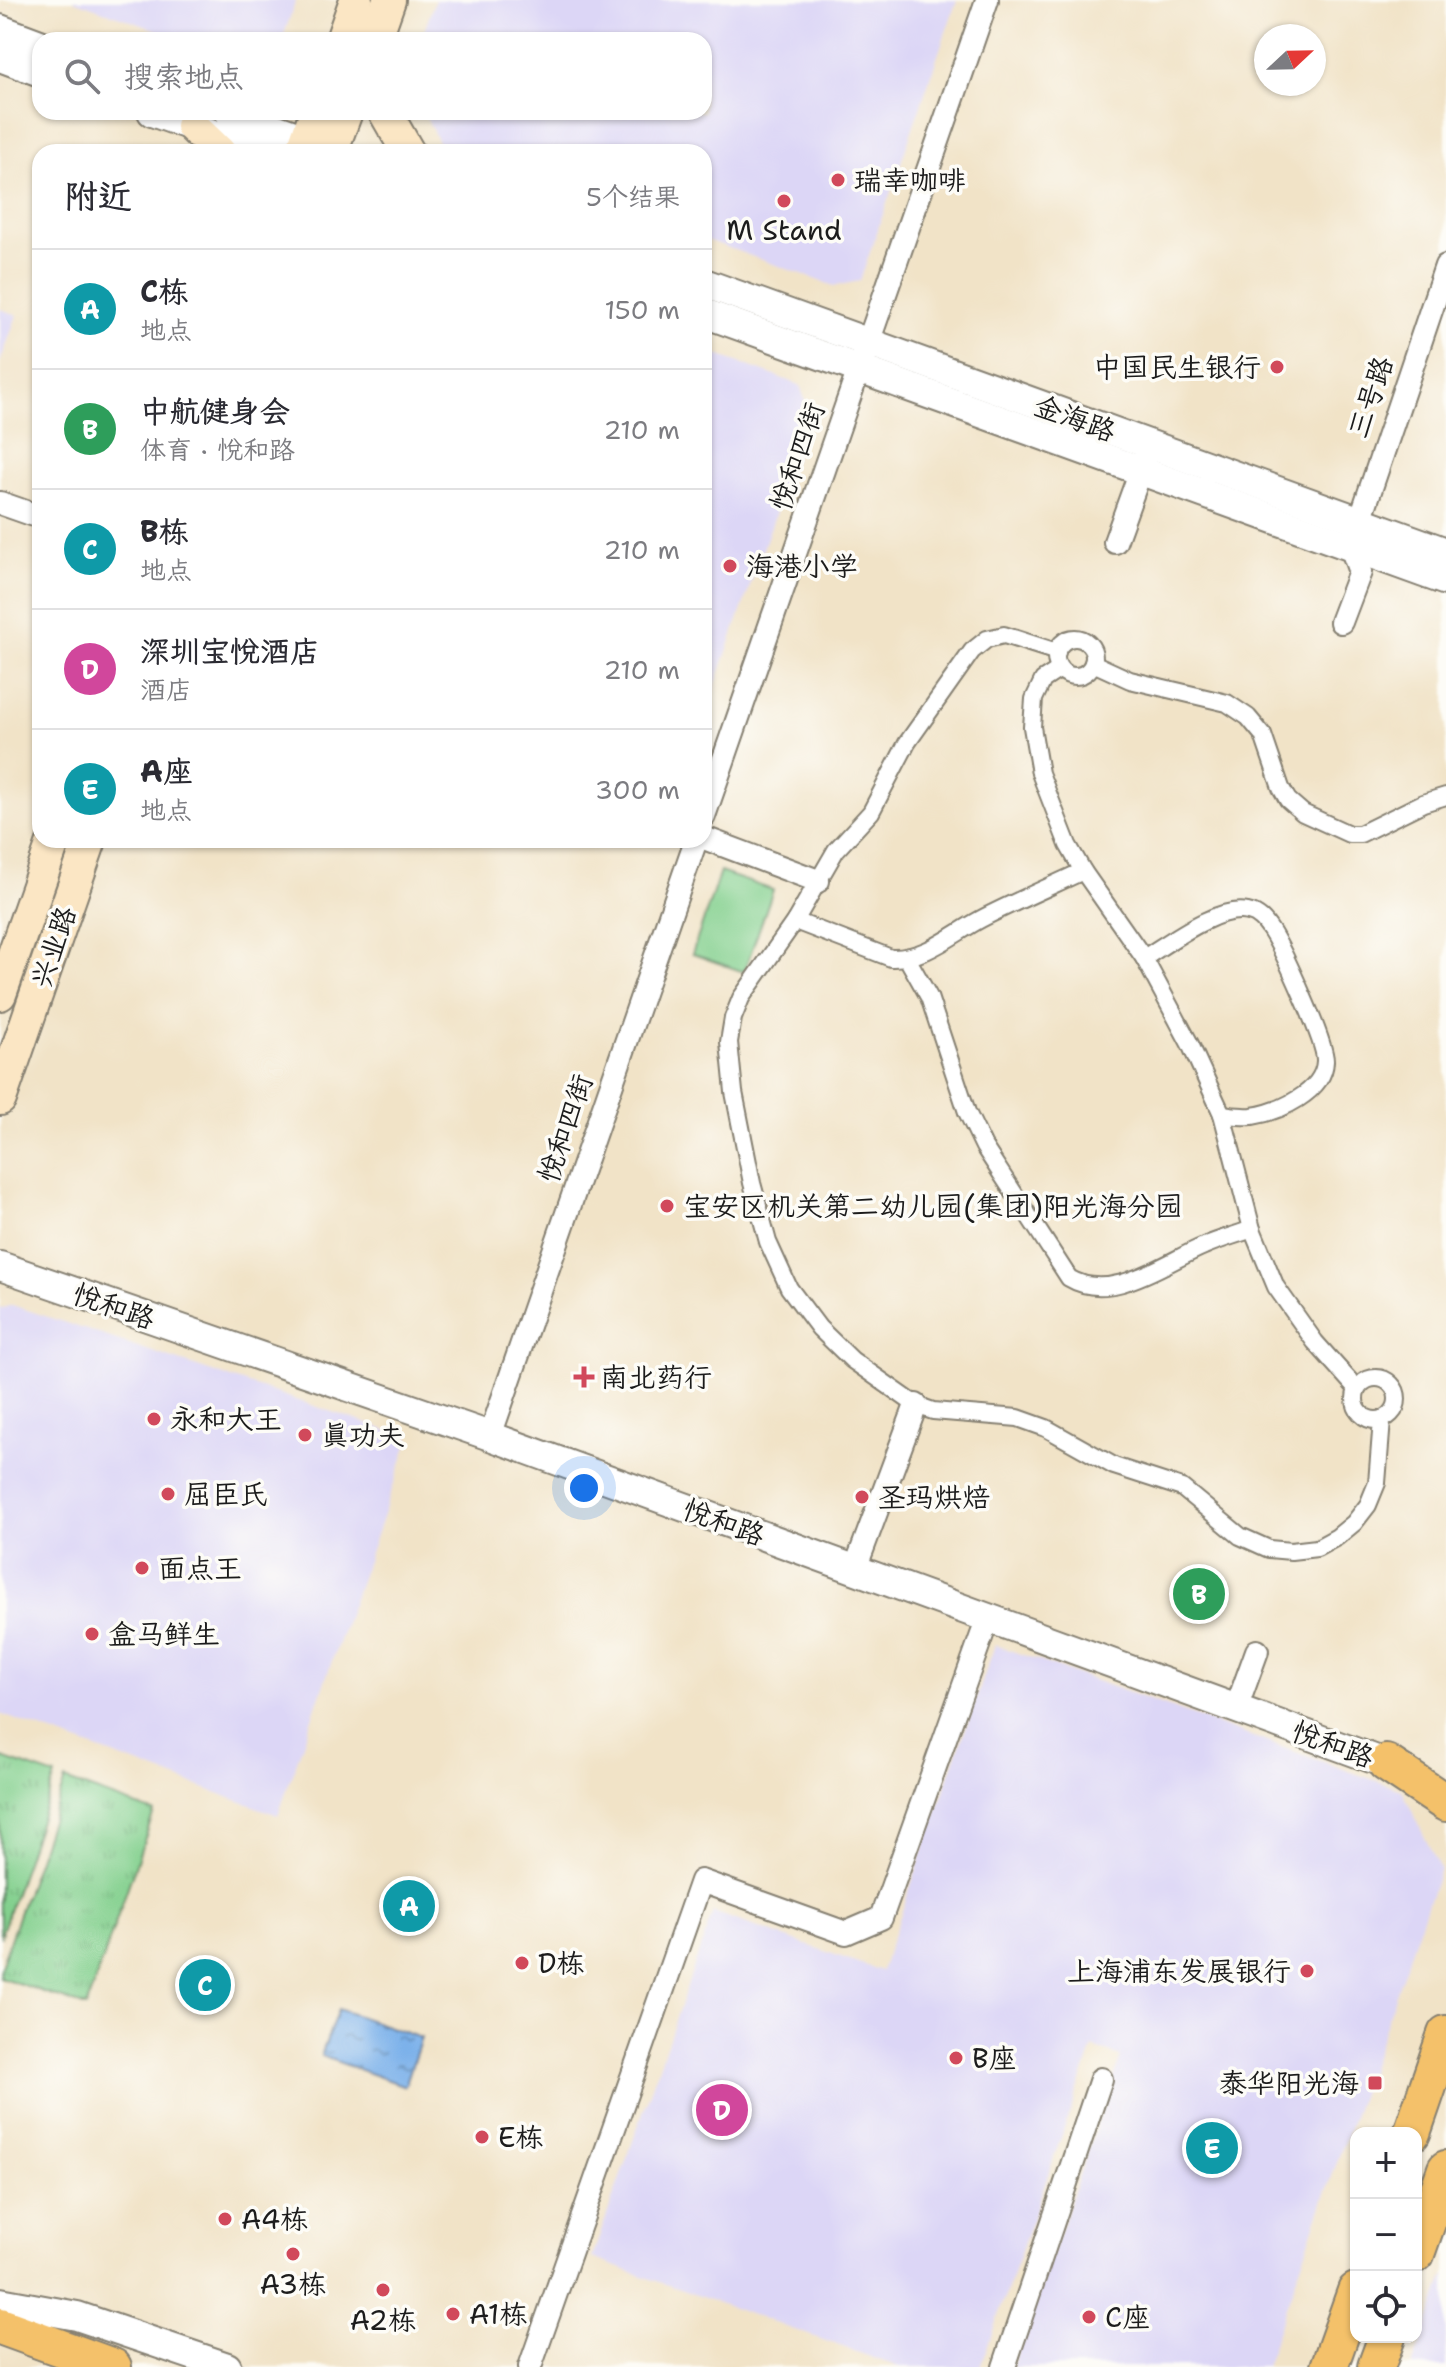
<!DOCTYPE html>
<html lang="zh">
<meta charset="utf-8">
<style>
:root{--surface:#fff;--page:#f7f7f7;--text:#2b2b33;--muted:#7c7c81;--line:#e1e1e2;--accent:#d1495b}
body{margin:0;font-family:"Shantell Sans","LXGW WenKai TC",sans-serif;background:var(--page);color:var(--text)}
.controls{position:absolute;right:24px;bottom:24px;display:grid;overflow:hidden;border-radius:16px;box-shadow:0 2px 6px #0004}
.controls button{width:72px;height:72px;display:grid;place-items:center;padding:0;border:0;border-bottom:2px solid var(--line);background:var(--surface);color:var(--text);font:40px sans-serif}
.compass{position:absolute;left:1254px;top:24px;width:72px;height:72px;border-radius:50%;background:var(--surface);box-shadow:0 2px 6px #0004;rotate:68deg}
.you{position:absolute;left:584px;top:1488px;width:28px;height:28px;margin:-20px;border:6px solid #fff;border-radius:50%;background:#1a73e8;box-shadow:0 0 0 12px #1a73e833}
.badge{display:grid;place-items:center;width:52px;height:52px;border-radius:50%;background:var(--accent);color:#fff;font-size:26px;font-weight:700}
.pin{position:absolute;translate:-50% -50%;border:4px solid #fff;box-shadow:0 2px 8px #0006}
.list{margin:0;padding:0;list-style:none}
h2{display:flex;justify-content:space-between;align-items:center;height:104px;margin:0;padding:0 32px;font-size:34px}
h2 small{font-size:26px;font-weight:400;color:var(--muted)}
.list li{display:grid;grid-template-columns:52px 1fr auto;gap:24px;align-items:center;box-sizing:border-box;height:120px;padding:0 32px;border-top:2px solid var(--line)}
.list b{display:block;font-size:30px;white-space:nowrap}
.list p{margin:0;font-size:26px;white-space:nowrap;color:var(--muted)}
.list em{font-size:26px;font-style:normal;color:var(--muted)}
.icon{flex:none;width:44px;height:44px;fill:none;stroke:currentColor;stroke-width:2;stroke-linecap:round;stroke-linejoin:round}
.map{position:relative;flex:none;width:1446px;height:2367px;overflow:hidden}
.search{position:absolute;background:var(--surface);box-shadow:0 2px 6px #0004;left:32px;top:32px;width:680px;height:88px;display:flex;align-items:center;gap:20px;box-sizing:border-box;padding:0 28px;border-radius:24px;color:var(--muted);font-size:30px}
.panel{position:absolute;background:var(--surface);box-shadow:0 2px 6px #0004;left:32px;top:144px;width:680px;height:704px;border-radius:24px}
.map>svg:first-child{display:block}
.built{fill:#dcd6f6}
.grass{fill:url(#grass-tufts);stroke:#507655;stroke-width:2}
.pitch{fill:#83d08e;stroke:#507655;stroke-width:2}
.water{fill:url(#water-ripples);stroke:#4c6683;stroke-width:2}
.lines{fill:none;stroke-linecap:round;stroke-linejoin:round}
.pedestrian-casing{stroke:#868072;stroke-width:20}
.minor-casing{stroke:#868072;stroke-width:26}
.tertiary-casing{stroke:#868072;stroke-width:32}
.secondary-casing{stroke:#868072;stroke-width:36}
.primary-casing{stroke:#868072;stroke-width:40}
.pedestrian{stroke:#fff;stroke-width:16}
.minor{stroke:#fff;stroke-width:22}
.tertiary{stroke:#fff;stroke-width:28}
.secondary{stroke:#fbe6c4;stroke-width:32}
.primary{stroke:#f4c16b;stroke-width:36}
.poi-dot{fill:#d1495b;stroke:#fdfcf7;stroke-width:3}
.labels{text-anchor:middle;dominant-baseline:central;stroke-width:7;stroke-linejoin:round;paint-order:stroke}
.poi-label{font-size:28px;fill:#1c1c1c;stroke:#fdfcf7;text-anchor:start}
.street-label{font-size:28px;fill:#1c1c1c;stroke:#fdfcf7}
</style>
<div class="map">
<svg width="1446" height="2367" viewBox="0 0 1446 2367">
<defs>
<pattern id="grass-tufts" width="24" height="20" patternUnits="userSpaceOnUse" patternTransform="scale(2)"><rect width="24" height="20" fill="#83d08e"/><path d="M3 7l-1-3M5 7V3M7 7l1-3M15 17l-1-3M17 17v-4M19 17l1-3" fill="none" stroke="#71b27a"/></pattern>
<pattern id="water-ripples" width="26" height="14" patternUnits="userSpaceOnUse" patternTransform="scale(2)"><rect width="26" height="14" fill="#7bb1ea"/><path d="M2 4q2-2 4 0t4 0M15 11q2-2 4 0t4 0" fill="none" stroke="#648fbd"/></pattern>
</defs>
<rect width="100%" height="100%" fill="#fdfcf7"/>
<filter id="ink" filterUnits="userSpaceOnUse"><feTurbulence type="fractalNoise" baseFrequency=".0125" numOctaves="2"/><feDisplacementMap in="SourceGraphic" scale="16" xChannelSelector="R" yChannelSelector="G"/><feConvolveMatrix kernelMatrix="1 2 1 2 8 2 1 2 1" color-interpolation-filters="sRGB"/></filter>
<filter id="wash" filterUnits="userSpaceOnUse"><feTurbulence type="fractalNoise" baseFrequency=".006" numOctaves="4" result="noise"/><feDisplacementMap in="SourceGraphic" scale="32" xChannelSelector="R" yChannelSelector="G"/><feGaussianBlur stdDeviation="1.8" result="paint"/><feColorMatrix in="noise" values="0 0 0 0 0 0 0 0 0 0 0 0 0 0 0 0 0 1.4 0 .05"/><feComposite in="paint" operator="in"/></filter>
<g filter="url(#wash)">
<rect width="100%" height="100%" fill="#f1e3c7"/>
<g class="built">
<path d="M73 0H296L282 40H184Z"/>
<path d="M435 0H957L860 281 834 286 704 239V152H464L438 142 424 112H704V40H421Z"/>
<path d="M0 309 17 315 0 363Z"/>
<path d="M704 350 800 385 810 415 704 717Z"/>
<path d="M12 1305 410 1438 278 1815 0 1714V1309Z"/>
<path d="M995 1645 1402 1790 1440 1869 1265 2367H1012L1121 2057 1093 2047 980 2367H899L592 2258 713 1912 881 1971Z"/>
<path d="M1446 2274V2367H1412Z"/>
</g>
<g class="grass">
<path d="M3 1758 55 1776 0 1938V1765Z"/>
<path d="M65 1780 154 1812 86 2007 0 1977V1969Z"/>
</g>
<path class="pitch" d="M720 872 773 890 744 972 692 954Z"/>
<path class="water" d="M338 2009 421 2038 405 2086 321 2056Z"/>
</g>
<g filter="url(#ink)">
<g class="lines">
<g class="pedestrian-casing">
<g id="pedestrian">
<circle cx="1075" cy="657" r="19"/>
<path d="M1057 652 1004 635 987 639 972 651 907 743 871 812 836 850 795 921 741 998 733 1018 729 1042 734 1092 752 1183 768 1242 789 1288 819 1328 852 1360 916 1405 933 1411 1018 1418 1046 1428 1114 1466 1182 1488 1240 1536 1269 1549 1291 1551 1317 1548 1337 1537 1354 1523 1368 1505 1377 1483 1382 1420"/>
<path d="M1093 663 1130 680 1227 703 1248 717 1263 735 1281 788 1288 800 1303 813 1349 834H1360L1423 803 1446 796"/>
<path d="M1060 669 1043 680 1034 699 1032 727 1040 773 1068 845 1083 871 1144 958 1190 1044 1222 1114 1252 1229 1276 1287 1315 1342 1357 1389"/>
<path d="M795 921 891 958C926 959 951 935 981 919 1014 902 1049 887 1083 871"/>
<path d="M907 958 929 997 967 1112 984 1147 1069 1278C1112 1304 1165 1262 1204 1246 1220 1239 1236 1235 1252 1229"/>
<path d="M1144 958C1170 942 1218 905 1248 912 1259 914 1265 922 1271 931 1282 948 1326 1043 1325 1061 1324 1092 1279 1112 1252 1116 1242 1117 1231 1115 1222 1114"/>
<circle cx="1376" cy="1399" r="21"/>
</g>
</g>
<g class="minor-casing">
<g id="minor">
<path d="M0 503 40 517"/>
<path d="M1115 542 1145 459"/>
<path d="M1341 622 1360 572 1351 547 1446 266"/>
<path d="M704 816 987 0"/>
<path d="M704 838 818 881"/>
<path d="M490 1436 696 840"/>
<path d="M855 1569 916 1405"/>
<path d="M1236 1709 1257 1651"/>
<path d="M530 2367 701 1881 846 1933 881 1918 988 1618"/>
<path d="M1004 2367 1101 2079"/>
</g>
</g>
<g class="tertiary-casing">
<g id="tertiary">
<path d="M0 29 40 44"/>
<path d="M0 57 40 72"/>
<path d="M152 112 264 152"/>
<path d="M229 112 325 146"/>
<path d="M704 283 1446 552"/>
<path d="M704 313 1446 581"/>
<path d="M0 1266 490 1436 1404 1770"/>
<path d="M0 2302 77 2316 227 2367"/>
</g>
</g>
<g class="secondary-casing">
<g id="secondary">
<path d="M342 40 356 0"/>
<path d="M375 40 389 0"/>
<path d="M385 112 408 152"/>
<path d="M192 126 219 152"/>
<path d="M302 152 316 112"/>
<path d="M331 152 346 112"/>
<path d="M0 994 54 840"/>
<path d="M0 1099 90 840"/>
</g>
</g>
<g class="primary-casing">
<g id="primary">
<path d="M1386 1763 1446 1803"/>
<path d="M1412 2133 1446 2034"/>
<path d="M1416 2254 1446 2169"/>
<path d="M0 2326 113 2367"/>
<path d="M1329 2367 1356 2291"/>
<path d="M1376 2367 1387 2337"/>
</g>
</g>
<use href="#pedestrian" class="pedestrian"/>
<use href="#minor" class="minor"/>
<use href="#tertiary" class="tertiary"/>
<use href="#secondary" class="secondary"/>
<use href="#primary" class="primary"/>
</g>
</g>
<g class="poi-dot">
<circle cx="838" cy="180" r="8"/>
<circle cx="784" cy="201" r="8"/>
<circle cx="1277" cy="367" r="8"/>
<circle cx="730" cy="566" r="8"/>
<circle cx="667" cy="1206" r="8"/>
<path d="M580 1365h8v8h8v8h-8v8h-8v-8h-8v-8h8z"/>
<circle cx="154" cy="1419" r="8"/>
<circle cx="305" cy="1435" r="8"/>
<circle cx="168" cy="1494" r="8"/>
<circle cx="862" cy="1497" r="8"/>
<circle cx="142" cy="1568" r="8"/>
<circle cx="92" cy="1634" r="8"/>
<circle cx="522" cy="1963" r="8"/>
<circle cx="1307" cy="1971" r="8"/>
<circle cx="956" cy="2058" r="8"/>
<rect x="1367" y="2075" width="16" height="16" rx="4"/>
<circle cx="482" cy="2137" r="8"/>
<circle cx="225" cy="2219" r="8"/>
<circle cx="293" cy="2254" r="8"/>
<circle cx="383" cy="2290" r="8"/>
<circle cx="453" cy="2314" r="8"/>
<circle cx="1089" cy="2317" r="8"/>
</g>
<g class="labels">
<g class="poi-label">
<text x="854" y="180">瑞幸咖啡</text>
<text x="784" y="230" text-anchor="middle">M Stand</text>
<text x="1261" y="367" text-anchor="end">中国民生银行</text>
<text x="746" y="566">海港小学</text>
<text x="683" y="1206">宝安区机关第二幼儿园(集团)阳光海分园</text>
<text x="600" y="1377">南北药行</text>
<text x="170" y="1419">永和大王</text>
<text x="321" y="1435">真功夫</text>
<text x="184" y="1494">屈臣氏</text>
<text x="878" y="1497">圣玛烘焙</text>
<text x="158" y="1568">面点王</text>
<text x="108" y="1634">盒马鲜生</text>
<text x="538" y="1963">D栋</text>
<text x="1291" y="1971" text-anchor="end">上海浦东发展银行</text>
<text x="972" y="2058">B座</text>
<text x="1359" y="2083" text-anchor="end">泰华阳光海</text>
<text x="498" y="2137">E栋</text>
<text x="241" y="2219">A4栋</text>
<text x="293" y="2284" text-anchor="middle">A3栋</text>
<text x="469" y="2314">A1栋</text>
<text x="1105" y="2317">C座</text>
<text x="383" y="2320" text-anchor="middle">A2栋</text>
</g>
<g class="street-label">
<text transform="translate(1370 397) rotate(-71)">三号路</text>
<text transform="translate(1075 418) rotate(20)">金海路</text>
<text transform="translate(797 456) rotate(-71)">悦和四街</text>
<text transform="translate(53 947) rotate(-71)">兴业路</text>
<text transform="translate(565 1128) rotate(-71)">悦和四街</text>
<text transform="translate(114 1306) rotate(19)">悦和路</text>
<text transform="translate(724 1522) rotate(20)">悦和路</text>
<text transform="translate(1333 1744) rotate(20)">悦和路</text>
</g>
</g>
</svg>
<div class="controls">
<button>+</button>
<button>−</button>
<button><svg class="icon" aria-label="locate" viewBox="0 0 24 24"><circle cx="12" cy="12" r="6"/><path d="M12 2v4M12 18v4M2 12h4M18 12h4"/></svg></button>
</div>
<svg class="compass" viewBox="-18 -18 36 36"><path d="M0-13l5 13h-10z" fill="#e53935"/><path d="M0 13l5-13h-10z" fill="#7c7c81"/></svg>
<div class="you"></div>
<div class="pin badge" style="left:409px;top:1906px;background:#0f9aa8">A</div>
<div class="pin badge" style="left:1199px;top:1594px;background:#2e9e5b">B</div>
<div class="pin badge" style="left:205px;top:1985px;background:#0f9aa8">C</div>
<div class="pin badge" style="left:722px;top:2110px;background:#d1479c">D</div>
<div class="pin badge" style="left:1212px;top:2148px;background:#0f9aa8">E</div>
<div class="search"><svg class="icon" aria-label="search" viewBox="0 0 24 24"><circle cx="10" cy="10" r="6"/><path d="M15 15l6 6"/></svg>搜索地点</div>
<section class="panel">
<h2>附近<small>5个结果</small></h2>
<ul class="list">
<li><span class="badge" style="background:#0f9aa8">A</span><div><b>C栋</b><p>地点</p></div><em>150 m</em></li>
<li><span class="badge" style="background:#2e9e5b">B</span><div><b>中航健身会</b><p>体育 · 悦和路</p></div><em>210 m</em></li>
<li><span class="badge" style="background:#0f9aa8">C</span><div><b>B栋</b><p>地点</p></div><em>210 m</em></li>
<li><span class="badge" style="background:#d1479c">D</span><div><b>深圳宝悦酒店</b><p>酒店</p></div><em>210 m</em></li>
<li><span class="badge" style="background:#0f9aa8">E</span><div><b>A座</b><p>地点</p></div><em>300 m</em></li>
</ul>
</section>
</div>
